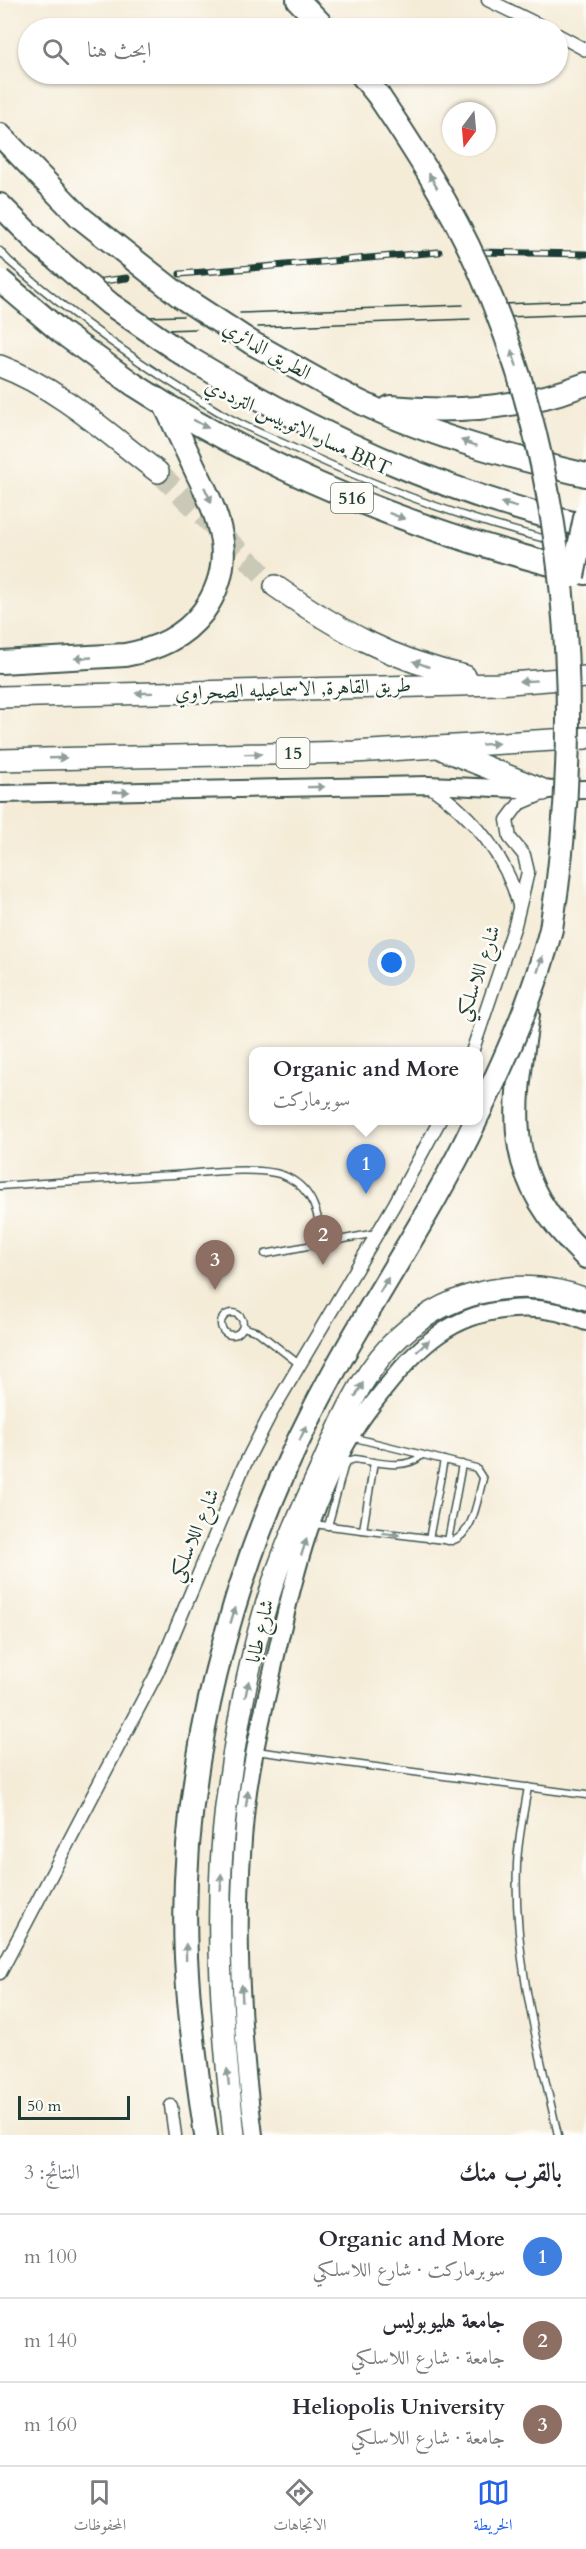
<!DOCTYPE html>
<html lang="ar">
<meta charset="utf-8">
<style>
:root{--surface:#fff;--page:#f7f7f7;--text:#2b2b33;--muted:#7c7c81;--line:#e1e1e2;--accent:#2563eb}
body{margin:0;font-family:Cardo,Amiri,serif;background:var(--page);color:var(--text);direction:rtl}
.compass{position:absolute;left:442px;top:102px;width:54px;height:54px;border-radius:50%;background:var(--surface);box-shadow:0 2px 4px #0004;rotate:196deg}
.scale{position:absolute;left:18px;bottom:15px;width:112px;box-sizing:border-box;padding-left:6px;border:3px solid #1f3d34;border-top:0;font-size:16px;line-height:21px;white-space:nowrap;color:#1f3d34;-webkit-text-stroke:4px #fdfcf7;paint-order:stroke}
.you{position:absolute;left:392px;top:963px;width:21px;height:21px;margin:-15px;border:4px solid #fff;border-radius:50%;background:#1a73e8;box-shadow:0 0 0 9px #1a73e833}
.badge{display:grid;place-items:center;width:39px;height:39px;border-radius:50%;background:var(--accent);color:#fff;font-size:20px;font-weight:700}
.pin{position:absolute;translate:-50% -50px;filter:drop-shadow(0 2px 3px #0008)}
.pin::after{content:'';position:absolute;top:32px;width:21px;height:18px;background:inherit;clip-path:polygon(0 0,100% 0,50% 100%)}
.popup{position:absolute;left:249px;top:1047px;width:234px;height:78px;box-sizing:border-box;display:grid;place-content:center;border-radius:12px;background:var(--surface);filter:drop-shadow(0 2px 4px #0005);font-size:20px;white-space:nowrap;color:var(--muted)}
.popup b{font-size:22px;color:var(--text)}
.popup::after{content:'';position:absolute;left:50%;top:100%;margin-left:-12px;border:12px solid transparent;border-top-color:var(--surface)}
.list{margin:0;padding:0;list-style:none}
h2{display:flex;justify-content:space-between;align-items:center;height:78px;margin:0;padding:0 24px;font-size:26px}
h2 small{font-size:20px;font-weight:400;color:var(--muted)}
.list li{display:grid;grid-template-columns:39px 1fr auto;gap:18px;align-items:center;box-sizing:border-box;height:84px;padding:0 24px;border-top:2px solid var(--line)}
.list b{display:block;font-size:22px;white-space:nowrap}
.list p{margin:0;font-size:20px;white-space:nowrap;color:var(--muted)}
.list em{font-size:20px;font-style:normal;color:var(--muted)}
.icon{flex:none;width:33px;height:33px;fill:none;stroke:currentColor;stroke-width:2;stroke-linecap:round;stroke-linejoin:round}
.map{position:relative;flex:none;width:586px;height:2135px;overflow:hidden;direction:ltr}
.search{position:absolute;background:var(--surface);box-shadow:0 2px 4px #0004;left:18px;right:18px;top:18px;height:66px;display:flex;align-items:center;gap:15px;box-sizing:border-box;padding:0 21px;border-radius:33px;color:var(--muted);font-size:22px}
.sheet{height:330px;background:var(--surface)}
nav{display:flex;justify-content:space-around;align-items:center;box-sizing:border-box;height:84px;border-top:2px solid var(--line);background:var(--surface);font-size:16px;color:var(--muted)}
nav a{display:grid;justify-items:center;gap:3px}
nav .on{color:var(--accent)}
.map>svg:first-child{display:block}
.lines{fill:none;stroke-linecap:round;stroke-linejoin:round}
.trunk-tunnel{stroke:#cac9b7;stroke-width:21;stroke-dasharray:21 10;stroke-linecap:butt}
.service-casing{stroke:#3f574d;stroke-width:9}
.minor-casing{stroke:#3f574d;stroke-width:15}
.tertiary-casing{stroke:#3f574d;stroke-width:20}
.trunk-casing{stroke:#3f574d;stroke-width:24}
.motorway-casing{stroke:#3f574d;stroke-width:26}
.service{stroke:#fff;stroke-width:6}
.minor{stroke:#fff;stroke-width:12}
.tertiary{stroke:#fff;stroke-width:16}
.trunk{stroke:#fff;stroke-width:21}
.motorway{stroke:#fff;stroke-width:22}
.tram{stroke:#1f3d34;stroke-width:1.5}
.rail-casing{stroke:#1f3d34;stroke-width:7}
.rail{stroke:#fdfcf7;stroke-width:4.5;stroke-dasharray:14;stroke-linecap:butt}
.motorway-bridge-casing{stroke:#3f574d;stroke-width:26;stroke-linecap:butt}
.motorway-bridge{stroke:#fff;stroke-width:22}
.oneway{fill:#8f9e9a}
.labels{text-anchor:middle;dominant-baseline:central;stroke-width:5;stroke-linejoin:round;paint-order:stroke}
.shield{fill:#fdfcf7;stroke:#62766e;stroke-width:1.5}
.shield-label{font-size:18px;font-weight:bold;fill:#1f3d34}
.street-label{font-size:20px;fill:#1f3d34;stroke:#fdfcf7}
</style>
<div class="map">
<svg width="586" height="2135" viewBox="0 0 586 2135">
<rect width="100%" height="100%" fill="#fdfcf7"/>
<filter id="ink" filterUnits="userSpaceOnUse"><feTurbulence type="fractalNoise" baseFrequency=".0167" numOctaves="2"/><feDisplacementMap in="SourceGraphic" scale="12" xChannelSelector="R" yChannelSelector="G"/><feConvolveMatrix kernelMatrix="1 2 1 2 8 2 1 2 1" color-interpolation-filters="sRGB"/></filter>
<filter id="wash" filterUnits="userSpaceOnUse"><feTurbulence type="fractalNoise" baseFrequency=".008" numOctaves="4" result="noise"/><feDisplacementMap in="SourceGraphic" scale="24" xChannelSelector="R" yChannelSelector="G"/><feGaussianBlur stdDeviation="1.35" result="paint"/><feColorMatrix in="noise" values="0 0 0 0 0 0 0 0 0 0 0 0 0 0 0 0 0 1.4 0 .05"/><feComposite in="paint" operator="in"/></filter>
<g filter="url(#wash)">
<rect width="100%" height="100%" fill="#f5ecd8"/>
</g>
<g filter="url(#ink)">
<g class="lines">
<path class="trunk-tunnel" d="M158 472 275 586"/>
<g class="service-casing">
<g id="service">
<path d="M0 251 9 261C75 318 144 368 219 412 240 425 263 434 285 444 370 484 459 518 550 540"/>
<path d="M0 1186C58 1182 116 1178 174 1175 202 1173 263 1165 287 1177 314 1190 319 1216 322 1242"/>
<path d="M265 1254 376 1233"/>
<circle cx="232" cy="1324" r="11"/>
<path d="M243 1327 258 1332 299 1364"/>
<path d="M313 1524 452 1541C474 1534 477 1499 483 1479L476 1468 351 1437"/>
<path d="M328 1526 344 1467 348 1461 355 1459C376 1462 406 1471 422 1455"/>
<path d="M363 1530 374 1462"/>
<path d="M429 1539 444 1460"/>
<path d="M448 1541 462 1464"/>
<path d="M256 1751 586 1795"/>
<path d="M528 1787C524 1812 518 1839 517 1864 513 1955 538 2047 558 2135"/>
</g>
</g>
<g class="minor-casing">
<g id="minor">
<path d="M488 0 545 28"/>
<path d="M558 35 586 50"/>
<path d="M428 785C472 815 505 854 519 905"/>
<path d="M472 1052 515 925 528 872 524 855 510 838 507 820 519 804 545 793"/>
<path d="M0 1973 159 1669 243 1468 270 1415 394 1205 440 1120"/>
<path d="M171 2106 175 2135"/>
</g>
</g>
<g class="tertiary-casing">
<g id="tertiary">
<path d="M0 794 428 785 543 790 586 789"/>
<path d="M254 2135C240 2027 234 1916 246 1807 251 1762 262 1717 272 1673 290 1593 309 1505 352 1434 363 1415 377 1398 391 1381 421 1344 453 1316 502 1310 530 1306 560 1310 586 1322"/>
</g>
</g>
<g class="trunk-casing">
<g id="trunk">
<path d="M0 366C59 388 108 434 158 472"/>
<path d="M275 586C337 629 391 660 465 676"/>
<path d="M0 697 498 684 586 677"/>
<path d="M444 750 543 790"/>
<path d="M0 760 354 752 586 738"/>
<path d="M234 2135C222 2027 213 1916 226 1807 235 1734 250 1653 273 1583 286 1544 304 1505 321 1468 339 1426 359 1379 390 1346 441 1292 517 1273 586 1299"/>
</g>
</g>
<g class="motorway-casing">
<g id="motorway">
<path d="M298 0 325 28"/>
<path d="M361 74 378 95"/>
<path d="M0 135 80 217"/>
<path d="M0 205 39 244"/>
<path d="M252 343C289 363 326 386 364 404 434 437 511 457 586 475"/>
<path d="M187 357C311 432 443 494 586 526"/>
<path d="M133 384C271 474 427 535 586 573"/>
<path d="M390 407C455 413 524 408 586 384"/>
<path d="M0 662 125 655C157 649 183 638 203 612 237 564 222 523 198 475 187 452 176 428 165 405"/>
<path d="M528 1014C512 1120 502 1177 586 1257"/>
<path d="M206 2135C197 2076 189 2017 186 1957 178 1772 230 1573 314 1409 364 1310 429 1220 476 1120"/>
</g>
</g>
<use href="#service" class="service"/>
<use href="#minor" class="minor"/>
<use href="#tertiary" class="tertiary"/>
<use href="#trunk" class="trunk"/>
<use href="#motorway" class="motorway"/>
<g class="tram">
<path d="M499 304 586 301"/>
<path d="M240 313 463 305"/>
<path d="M143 317 183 316"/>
<path d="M506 317 586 314"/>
<path d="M258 327 470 319"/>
<path d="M164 330 196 329"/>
</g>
<g class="rail-casing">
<g id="rail">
<path d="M478 252 586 254"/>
<path d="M180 274 439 252"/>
<path d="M103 281 127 278"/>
</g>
</g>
<use href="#rail" class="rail"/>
<g class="motorway-bridge-casing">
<g id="motorway-bridge">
<path d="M378 95C415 150 451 206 478 267 569 469 586 712 551 929 535 993 507 1056 478 1115"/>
<path d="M80 217 180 296 252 343"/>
<path d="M39 244 110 304 187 357"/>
<path d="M0 280 61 332 133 384"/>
<path d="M573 576 586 513"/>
</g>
</g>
<use href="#motorway-bridge" class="motorway-bridge"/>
</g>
<defs><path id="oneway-solid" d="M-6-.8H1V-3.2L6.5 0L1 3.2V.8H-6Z" transform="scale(1.5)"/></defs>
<g class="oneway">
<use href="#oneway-solid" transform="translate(433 181) rotate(-120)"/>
<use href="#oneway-solid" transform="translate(514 358) rotate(-108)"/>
<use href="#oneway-solid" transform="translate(201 424) rotate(29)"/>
<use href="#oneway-solid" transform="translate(469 443) rotate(-161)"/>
<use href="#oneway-solid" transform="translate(208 495) rotate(65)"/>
<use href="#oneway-solid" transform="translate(509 505) rotate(-164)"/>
<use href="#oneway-solid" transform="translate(397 516) rotate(21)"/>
<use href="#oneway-solid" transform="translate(83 658) rotate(177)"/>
<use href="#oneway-solid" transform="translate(421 664) rotate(-160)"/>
<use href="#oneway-solid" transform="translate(528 681) rotate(176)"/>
<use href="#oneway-solid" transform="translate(144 693) rotate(179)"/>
<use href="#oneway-solid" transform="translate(490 744) rotate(-4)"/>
<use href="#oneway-solid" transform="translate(253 754) rotate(-1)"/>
<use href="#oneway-solid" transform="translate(58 758) rotate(-2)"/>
<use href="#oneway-solid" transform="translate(316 787) rotate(-1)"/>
<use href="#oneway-solid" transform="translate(121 792) rotate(-1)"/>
<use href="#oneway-solid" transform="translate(540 964) rotate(-73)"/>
<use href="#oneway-solid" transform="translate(384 1285) rotate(-60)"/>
<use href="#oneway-solid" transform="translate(423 1346) rotate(-43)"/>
<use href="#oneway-solid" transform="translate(359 1390) rotate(-62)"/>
<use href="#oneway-solid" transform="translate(303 1433) rotate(-65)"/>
<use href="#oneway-solid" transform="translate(391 1534) rotate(7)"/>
<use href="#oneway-solid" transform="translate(304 1547) rotate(-72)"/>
<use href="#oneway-solid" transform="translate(233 1615) rotate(-73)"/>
<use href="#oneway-solid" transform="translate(247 1689) rotate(-78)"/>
<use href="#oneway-solid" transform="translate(247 1799) rotate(-82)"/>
<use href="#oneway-solid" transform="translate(221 1882) rotate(-88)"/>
<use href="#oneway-solid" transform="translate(186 1952) rotate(-91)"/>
<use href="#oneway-solid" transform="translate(242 1993) rotate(-92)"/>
<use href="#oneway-solid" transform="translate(228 2077) rotate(-96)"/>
</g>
</g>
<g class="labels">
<g class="shield">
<rect x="331" y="483" width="42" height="30" rx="4.5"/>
<rect x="276.5" y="738" width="33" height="30" rx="4.5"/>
</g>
<g class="shield-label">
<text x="352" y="498">516</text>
<text x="293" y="753">15</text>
</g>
<g class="street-label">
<text transform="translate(267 350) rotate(30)">الطريق الدائري</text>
<text transform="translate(298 427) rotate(25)">مسار الاتوبيس الترددي BRT</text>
<text transform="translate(293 689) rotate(-2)">طريق القاهرة, الاسماعيليه الصحراوي</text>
<text transform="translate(478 973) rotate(-71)">شارع اللاسلكي</text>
<text transform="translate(194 1535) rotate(-67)">شارع اللاسلكي</text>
<text transform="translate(260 1631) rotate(-77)">شارع طابا</text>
</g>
</g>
</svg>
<svg class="compass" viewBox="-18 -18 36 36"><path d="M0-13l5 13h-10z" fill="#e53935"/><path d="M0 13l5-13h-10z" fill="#7c7c81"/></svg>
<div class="scale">50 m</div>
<div class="you"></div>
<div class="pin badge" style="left:366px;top:1194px;background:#3f7fe0">1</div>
<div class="popup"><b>Organic and More</b>سوبرماركت</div>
<div class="pin badge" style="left:323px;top:1265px;background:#8d6e63">2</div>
<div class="pin badge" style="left:215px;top:1290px;background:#8d6e63">3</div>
<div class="search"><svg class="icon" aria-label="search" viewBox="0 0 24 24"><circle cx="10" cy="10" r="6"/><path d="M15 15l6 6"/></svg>ابحث هنا</div>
</div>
<section class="sheet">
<h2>بالقرب منك<small>النتائج: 3</small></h2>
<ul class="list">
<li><span class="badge" style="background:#3f7fe0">1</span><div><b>Organic and More</b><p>سوبرماركت · شارع اللاسلكي</p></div><em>100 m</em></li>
<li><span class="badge" style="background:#8d6e63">2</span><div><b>جامعة هليوبوليس</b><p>جامعة · شارع اللاسلكي</p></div><em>140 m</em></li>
<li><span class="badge" style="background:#8d6e63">3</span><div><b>Heliopolis University</b><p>جامعة · شارع اللاسلكي</p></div><em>160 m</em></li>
</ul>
</section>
<nav>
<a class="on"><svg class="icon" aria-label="map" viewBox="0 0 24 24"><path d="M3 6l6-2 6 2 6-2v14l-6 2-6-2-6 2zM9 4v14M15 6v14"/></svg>الخريطة</a>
<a><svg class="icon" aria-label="directions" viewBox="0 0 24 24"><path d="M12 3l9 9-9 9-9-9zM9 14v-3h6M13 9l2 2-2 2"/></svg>الاتجاهات</a>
<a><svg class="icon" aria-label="saved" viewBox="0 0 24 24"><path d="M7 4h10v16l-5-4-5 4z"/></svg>المحفوظات</a>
</nav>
